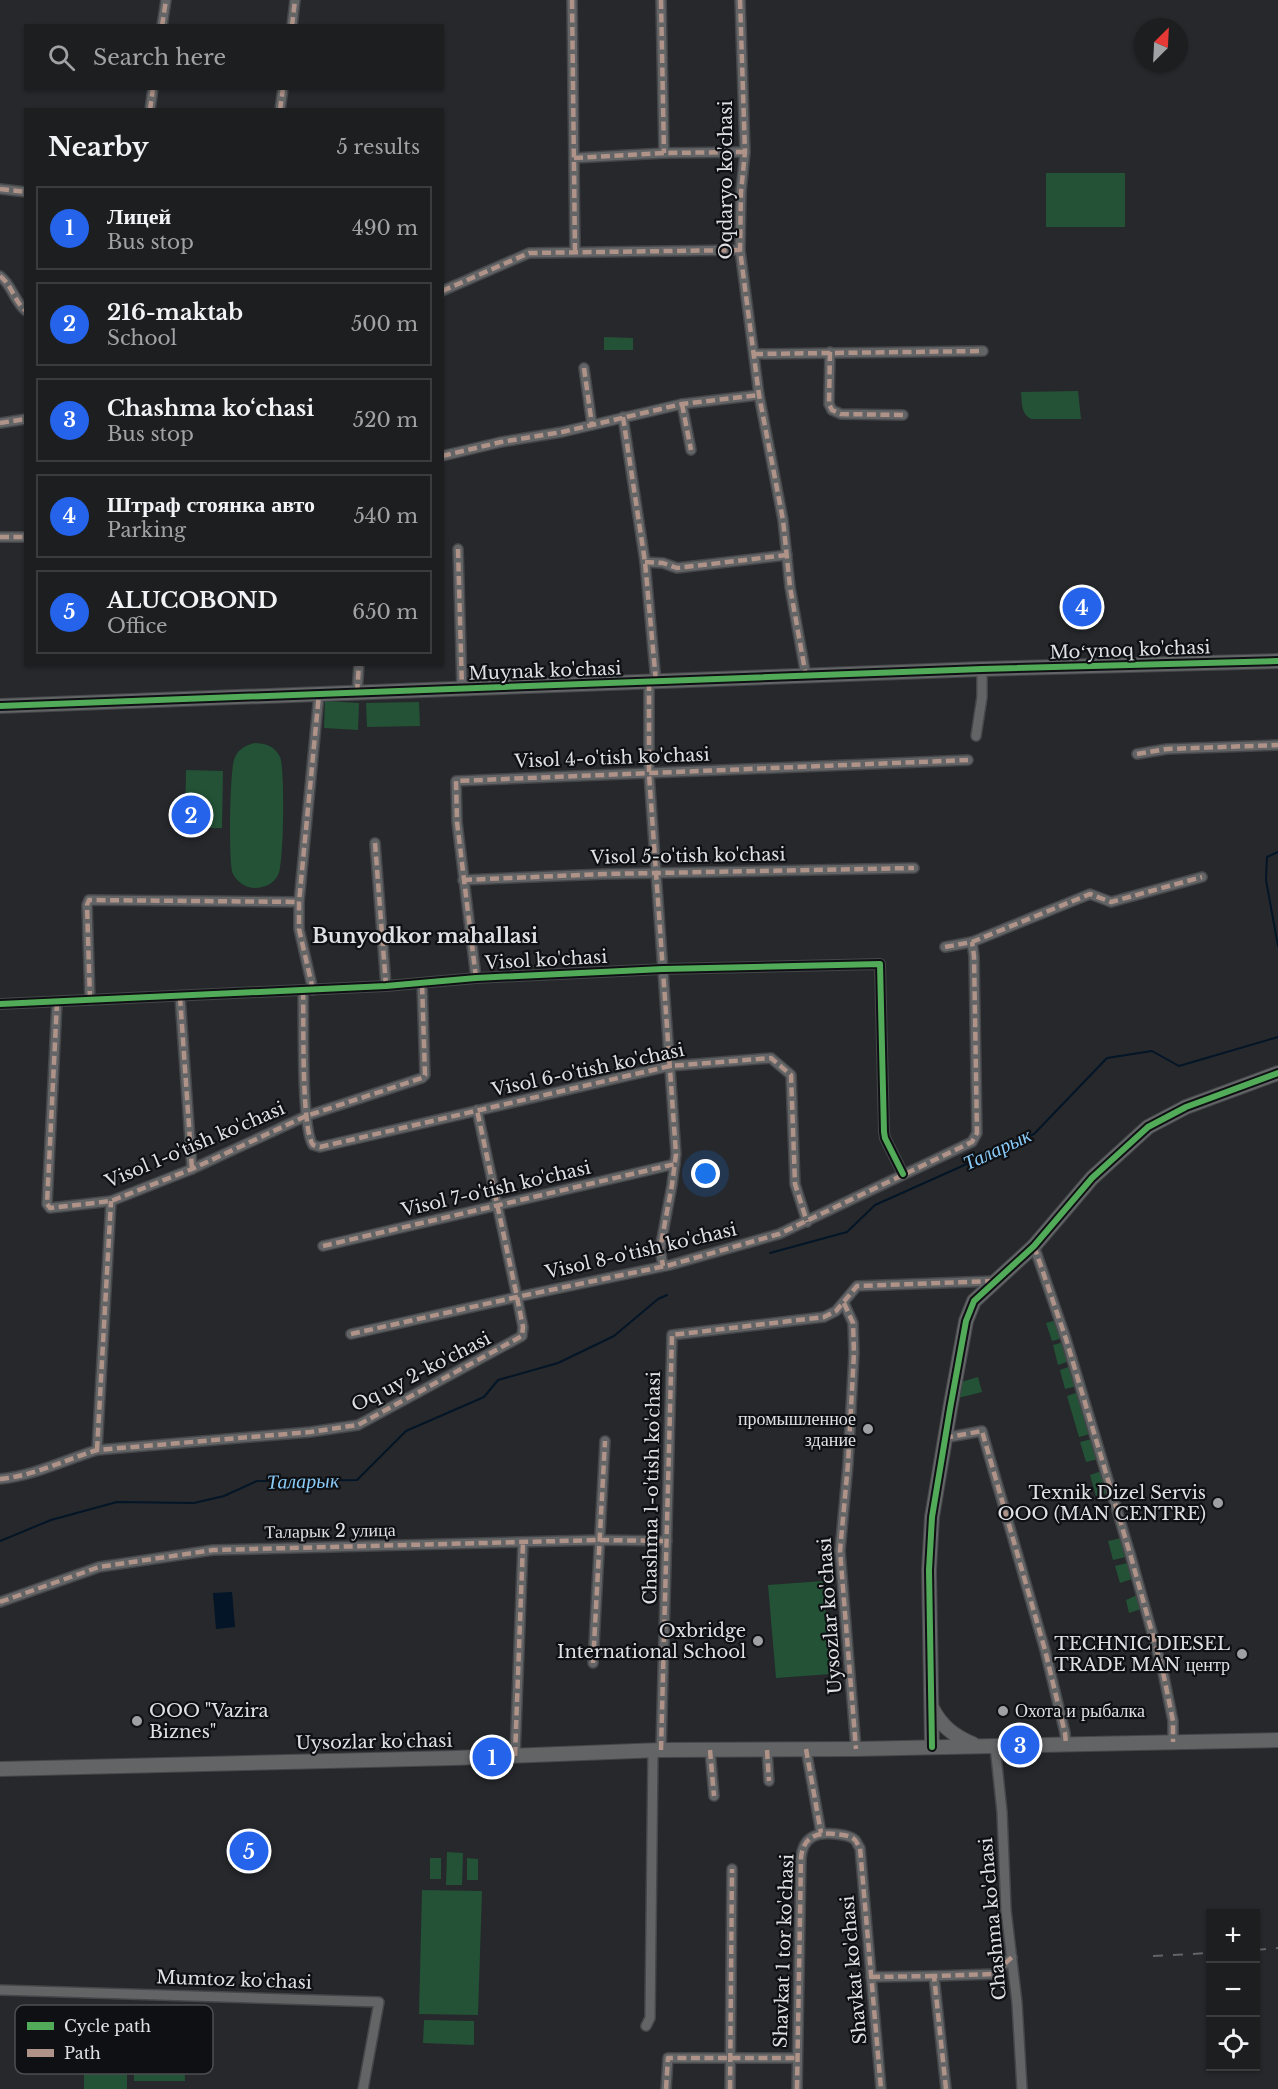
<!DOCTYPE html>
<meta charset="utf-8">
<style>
:root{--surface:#1c1e20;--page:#252729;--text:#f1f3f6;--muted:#a0a2a5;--line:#3a3c3e;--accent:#2563eb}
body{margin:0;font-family:"Libre Baskerville",serif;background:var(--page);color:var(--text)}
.controls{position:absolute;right:18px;bottom:18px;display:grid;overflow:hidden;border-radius:0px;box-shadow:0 2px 4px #0004}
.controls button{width:54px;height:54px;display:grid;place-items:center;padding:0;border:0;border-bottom:2px solid var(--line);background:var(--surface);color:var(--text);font:30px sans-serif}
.compass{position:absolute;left:1134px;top:18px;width:54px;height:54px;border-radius:50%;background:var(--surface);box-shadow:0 2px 4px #0004;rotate:24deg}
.you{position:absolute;left:706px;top:1174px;width:21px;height:21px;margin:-15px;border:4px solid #fff;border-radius:50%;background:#1a73e8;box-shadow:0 0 0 9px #1a73e833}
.badge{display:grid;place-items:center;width:39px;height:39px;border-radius:50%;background:var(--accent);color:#fff;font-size:20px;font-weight:700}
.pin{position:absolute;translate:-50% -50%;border:3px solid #fff;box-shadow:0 2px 6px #0006}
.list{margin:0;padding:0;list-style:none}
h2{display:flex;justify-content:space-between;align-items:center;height:78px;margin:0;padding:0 24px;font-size:26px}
h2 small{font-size:20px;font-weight:400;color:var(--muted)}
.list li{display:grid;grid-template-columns:39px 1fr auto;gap:18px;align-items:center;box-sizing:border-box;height:84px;margin:0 12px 12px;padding:0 12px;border:2px solid var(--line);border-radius:0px}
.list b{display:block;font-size:22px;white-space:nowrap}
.list p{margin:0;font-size:20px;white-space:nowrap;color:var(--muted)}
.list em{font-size:20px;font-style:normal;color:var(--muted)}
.icon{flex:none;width:33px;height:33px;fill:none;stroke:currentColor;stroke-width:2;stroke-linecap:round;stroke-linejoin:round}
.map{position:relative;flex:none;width:1278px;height:2089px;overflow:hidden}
.search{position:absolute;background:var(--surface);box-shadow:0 2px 4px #0004;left:24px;top:24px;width:420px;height:66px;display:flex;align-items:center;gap:15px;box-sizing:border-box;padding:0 21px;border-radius:0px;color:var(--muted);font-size:22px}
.panel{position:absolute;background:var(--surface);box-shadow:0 2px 4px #0004;left:24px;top:108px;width:420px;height:558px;border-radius:0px}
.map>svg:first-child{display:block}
.green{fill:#235236}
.water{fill:#031526}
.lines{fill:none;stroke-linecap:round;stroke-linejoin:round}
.stream{stroke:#031526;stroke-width:2}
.street-casing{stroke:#454649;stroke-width:12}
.secondary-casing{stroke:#454649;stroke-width:16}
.street{stroke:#626466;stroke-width:9}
.secondary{stroke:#626466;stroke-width:14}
.rail{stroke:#626467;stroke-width:2;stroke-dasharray:10 10;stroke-linecap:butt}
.quiet{stroke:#af9288;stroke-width:4.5;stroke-dasharray:9 4.5;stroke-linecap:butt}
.cycleway-casing{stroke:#0e1013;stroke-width:10}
.cycleway{stroke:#51ab58;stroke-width:6}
.poi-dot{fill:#9ea0a3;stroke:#0e1013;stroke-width:2}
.labels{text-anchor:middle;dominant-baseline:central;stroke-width:4.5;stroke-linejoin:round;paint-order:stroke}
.street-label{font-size:18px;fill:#dee0e4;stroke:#0e1013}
.poi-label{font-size:18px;fill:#dee0e4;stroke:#0e1013;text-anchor:end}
.neighbourhood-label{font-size:20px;font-weight:bold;fill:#dee0e4;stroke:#0e1013}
.water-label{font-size:20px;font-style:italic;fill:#8acbf8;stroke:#0e1013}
.key{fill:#0e1013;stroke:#4c4e52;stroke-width:1.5}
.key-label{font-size:16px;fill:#dee0e4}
</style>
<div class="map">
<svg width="1278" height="2089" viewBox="0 0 1278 2089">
<rect width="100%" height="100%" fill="#26282b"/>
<g class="green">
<rect x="1046" y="173" width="79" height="54"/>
<path d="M604 337 633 338V350H604Z"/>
<path d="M1078 391 1081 419H1032C1021 415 1022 403 1021 392Z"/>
<path d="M325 701 359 703 358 730 324 728Z"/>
<path d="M419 702 420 726 367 727 366 703Z"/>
<path d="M254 743C265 743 275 746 280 757 285 767 284 866 278 875 274 883 265 888 255 888 246 888 237 882 233 874 228 865 230 771 234 760 237 750 244 746 254 743Z"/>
<path d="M186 770 223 771 222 828H185Z"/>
<path d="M1057 1320 1063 1338 1052 1341 1046 1323Z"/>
<path d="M1064 1342 1070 1361 1058 1365 1053 1345Z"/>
<path d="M1071 1366 1077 1386 1065 1389 1060 1370Z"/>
<path d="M978 1377 982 1392 958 1398 961 1382Z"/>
<path d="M1078 1392 1090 1434 1079 1437 1067 1396Z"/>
<path d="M1092 1439 1098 1459 1086 1462 1080 1442Z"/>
<path d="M1102 1471 1108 1493 1096 1496 1090 1475Z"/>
<path d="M1121 1538 1126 1557 1113 1560 1108 1541Z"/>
<path d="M1127 1563 1132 1579 1120 1583 1115 1566Z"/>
<path d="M823 1581 831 1674 776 1678 768 1585Z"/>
<path d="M1137 1595 1141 1609 1129 1613 1126 1600Z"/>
<path d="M447 1852 463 1853 462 1885H446Z"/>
<rect x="430" y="1858" width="11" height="21"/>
<path d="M467 1858 478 1859V1880H467Z"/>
<path d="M422 1890 482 1891 478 2015 419 2014Z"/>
<path d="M424 2020 474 2021V2045L423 2043Z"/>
<path d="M133 2037H184L185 2081H134Z"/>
<rect x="84" y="2067" width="43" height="22"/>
</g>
<path class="water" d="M232 1592 235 1627 216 1629 213 1593Z"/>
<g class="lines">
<g class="stream">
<path d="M1278 852 1267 857 1266 880 1278 946"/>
<path d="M770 1253 847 1232 875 1205 1034 1134 1107 1058 1152 1051 1179 1066 1278 1037"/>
<path d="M0 1541 51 1520 117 1502 194 1503 224 1496 257 1481 357 1480 406 1431 484 1397 498 1380 558 1363 614 1336 658 1299 667 1295"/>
</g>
<g class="street-casing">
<g id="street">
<path d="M572 0 575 252"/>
<path d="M661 0 664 153"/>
<path d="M740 0 745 152 741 192 740 250 759 395 783 520 790 587 806 676"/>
<path d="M162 26 166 0"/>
<path d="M292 26 295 0"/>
<path d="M150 110 153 88"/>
<path d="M280 110 283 88"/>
<path d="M574 158 664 153 745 152"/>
<path d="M0 189 26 192"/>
<path d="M0 276C12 285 14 301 26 311"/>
<path d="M442 291 529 253 740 250"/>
<path d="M830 352 829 404 832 410 841 414 903 415"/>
<path d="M754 354 983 351"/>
<path d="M584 368 592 425"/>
<path d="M682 404 691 450"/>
<path d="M623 417 645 562 656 682"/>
<path d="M0 423 26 419"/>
<path d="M442 456 501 442 562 432 682 404 759 395"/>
<path d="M0 537H26"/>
<path d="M458 549 462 689"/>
<path d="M645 562 663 563 677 568 787 555"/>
<path d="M649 682V774L676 1154 672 1185 660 1249 663 1266"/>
<path d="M357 693 359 664"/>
<path d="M976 736 982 697V669"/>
<path d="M1137 754 1167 749 1278 745"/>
<path d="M375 843 386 986"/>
<path d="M463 880 604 874 914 868"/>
<path d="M945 947 972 942 1090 894 1111 902 1202 877"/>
<path d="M476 978 457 822 456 781 968 760"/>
<path d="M313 990 299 929V902L319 694"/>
<path d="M303 991C304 1018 301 1128 313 1145L320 1147 670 1066 771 1058 791 1075 795 1184 807 1222"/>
<path d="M180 997 192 1169"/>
<path d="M90 1000 87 905 89 900 299 902"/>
<path d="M57 1002 47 1204 50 1208 111 1201 192 1169 306 1116 422 1078 425 1075 422 983"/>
<path d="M0 1004 386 986 476 978 663 969 880 964 884 1132 885 1138 903 1174"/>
<path d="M323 1246 675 1164"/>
<path d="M1034 1246 1066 1339 1131 1557 1163 1672 1173 1721V1742"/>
<path d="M844 1303 853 1323 854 1353 848 1464 840 1551 856 1749"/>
<path d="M351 1334 517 1297 670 1265 779 1234 972 1142 977 1133 974 956 972 942"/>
<path d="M944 1438 982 1431 1045 1650 1065 1733 1066 1744"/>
<path d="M97 1450 111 1201"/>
<path d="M0 1479C33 1476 65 1460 97 1450L310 1432 358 1425 522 1336 523 1327 517 1297 477 1110"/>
<path d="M0 1602 99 1567 213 1550 599 1540 667 1541"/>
<path d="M593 1663 605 1441"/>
<path d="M995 1746 1002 1812 1006 1910 1017 2003 1022 2089"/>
<path d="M806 1749 821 1833"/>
<path d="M661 1750 672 1335 824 1317 836 1311 857 1286 994 1281"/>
<path d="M710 1750 714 1796"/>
<path d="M767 1750 769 1781"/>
<path d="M515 1756 523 1542"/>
<path d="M871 1977 934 1976"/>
<path d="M0 1990 379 2002 363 2089"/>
<path d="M646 2026 650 2018 653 1750"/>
<path d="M666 2089 668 2058H797"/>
<path d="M730 2089 732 1869"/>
<path d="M797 2089 801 1858C803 1837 816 1832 836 1834 842 1835 850 1835 855 1840 857 1842 858 1846 860 1848L881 2089"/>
<path d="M946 2089 934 1976 994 1974 1012 1957"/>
</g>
</g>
<g class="secondary-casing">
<g id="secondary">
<path d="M0 706 982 669 1278 661"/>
<path d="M932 1708C941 1726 954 1736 973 1744"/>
<path d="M932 1747 929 1570 932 1517 950 1409 966 1321 974 1301 1034 1246 1092 1178 1148 1127 1186 1107 1278 1073"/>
<path d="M0 1769 454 1758 661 1750 856 1749 1278 1740"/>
</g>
</g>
<use href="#street" class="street"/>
<use href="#secondary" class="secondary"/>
<g class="rail">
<path d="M1256 1950 1278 1948"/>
<path d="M1153 1956 1210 1953"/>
</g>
<g class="quiet">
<path d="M572 0 575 252"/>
<path d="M661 0 664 153"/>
<path d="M740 0 745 152 741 192 740 250 759 395 783 520 790 587 806 676"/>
<path d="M162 26 166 0"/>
<path d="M292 26 295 0"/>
<path d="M150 110 153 88"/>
<path d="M280 110 283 88"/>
<path d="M574 158 664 153 745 152"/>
<path d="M0 189 26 192"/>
<path d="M0 276C12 285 14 301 26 311"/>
<path d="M442 291 529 253 740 250"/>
<path d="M830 352 829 404 832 410 841 414 903 415"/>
<path d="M754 354 983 351"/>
<path d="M584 368 592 425"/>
<path d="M682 404 691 450"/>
<path d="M623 417 645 562 656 682"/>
<path d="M0 423 26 419"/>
<path d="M442 456 501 442 562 432 682 404 759 395"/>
<path d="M0 537H26"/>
<path d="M458 549 462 689"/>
<path d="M645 562 663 563 677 568 787 555"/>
<path d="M649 682V774L676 1154 672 1185 660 1249 663 1266"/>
<path d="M357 693 359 664"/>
<path d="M1137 754 1167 749 1278 745"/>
<path d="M375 843 386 986"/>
<path d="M463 880 604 874 914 868"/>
<path d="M945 947 972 942 1090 894 1111 902 1202 877"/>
<path d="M476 978 457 822 456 781 968 760"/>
<path d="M313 990 299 929V902L319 694"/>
<path d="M303 991C304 1018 301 1128 313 1145L320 1147 670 1066 771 1058 791 1075 795 1184 807 1222"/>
<path d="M180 997 192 1169"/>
<path d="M90 1000 87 905 89 900 299 902"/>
<path d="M57 1002 47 1204 50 1208 111 1201 192 1169 306 1116 422 1078 425 1075 422 983"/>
<path d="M323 1246 675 1164"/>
<path d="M1034 1246 1066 1339 1131 1557 1163 1672 1173 1721V1742"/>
<path d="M844 1303 853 1323 854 1353 848 1464 840 1551 856 1749"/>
<path d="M351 1334 517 1297 670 1265 779 1234 972 1142 977 1133 974 956 972 942"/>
<path d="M944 1438 982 1431 1045 1650 1065 1733 1066 1744"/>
<path d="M97 1450 111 1201"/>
<path d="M0 1479C33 1476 65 1460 97 1450L310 1432 358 1425 522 1336 523 1327 517 1297 477 1110"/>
<path d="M0 1602 99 1567 213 1550 599 1540 667 1541"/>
<path d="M593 1663 605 1441"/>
<path d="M806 1749 821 1833"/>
<path d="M661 1750 672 1335 824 1317 836 1311 857 1286 994 1281"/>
<path d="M710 1750 714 1796"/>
<path d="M767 1750 769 1781"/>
<path d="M515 1756 523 1542"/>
<path d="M871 1977 934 1976"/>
<path d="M666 2089 668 2058H797"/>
<path d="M730 2089 732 1869"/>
<path d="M797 2089 801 1858C803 1837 816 1832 836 1834 842 1835 850 1835 855 1840 857 1842 858 1846 860 1848L881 2089"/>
<path d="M946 2089 934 1976 994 1974 1012 1957"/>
</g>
<g class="cycleway-casing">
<g id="cycleway">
<path d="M0 706 982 669 1278 661"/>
<path d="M0 1004 386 986 476 978 663 969 880 964 884 1132 885 1138 903 1174"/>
<path d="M932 1747 929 1570 932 1517 950 1409 966 1321 974 1301 1034 1246 1092 1178 1148 1127 1186 1107 1278 1073"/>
</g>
</g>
<use href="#cycleway" class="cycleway"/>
</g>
<g class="poi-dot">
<circle cx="868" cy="1429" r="6"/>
<circle cx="1218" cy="1503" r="6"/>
<circle cx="758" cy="1641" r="6"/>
<circle cx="1242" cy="1654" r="6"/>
<circle cx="1003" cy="1711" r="6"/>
<circle cx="137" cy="1721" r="6"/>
</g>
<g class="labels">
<g class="street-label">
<text transform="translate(726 180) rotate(-90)">Oqdaryo ko'chasi</text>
<text transform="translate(1130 650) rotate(-2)">Moʻynoq ko'chasi</text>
<text transform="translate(545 671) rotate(-2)">Muynak ko'chasi</text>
<text transform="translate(612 758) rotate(-2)">Visol 4-o'tish ko'chasi</text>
<text transform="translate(688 856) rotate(-1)">Visol 5-o'tish ko'chasi</text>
<text transform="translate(546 960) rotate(-3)">Visol ko'chasi</text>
<text transform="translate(588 1070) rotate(-12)">Visol 6-o'tish ko'chasi</text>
<text transform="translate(195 1145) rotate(-23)">Visol 1-o'tish ko'chasi</text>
<text transform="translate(496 1189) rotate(-13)">Visol 7-o'tish ko'chasi</text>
<text transform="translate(641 1251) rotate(-13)">Visol 8-o'tish ko'chasi</text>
<text transform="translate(421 1372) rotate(-27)">Oq uy 2-ko'chasi</text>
<text transform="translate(652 1488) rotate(-89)">Chashma 1-o'tish ko'chasi</text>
<text transform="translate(330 1531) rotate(-1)">Таларык 2 улица</text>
<text transform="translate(830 1616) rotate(-94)">Uysozlar ko'chasi</text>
<text transform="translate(374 1742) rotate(-1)">Uysozlar ko'chasi</text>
<text transform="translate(993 1919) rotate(-95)">Chashma ko'chasi</text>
<text transform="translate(784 1951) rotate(-88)">Shavkat 1 tor ko'chasi</text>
<text transform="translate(854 1970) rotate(-95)">Shavkat ko'chasi</text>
<text transform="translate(234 1980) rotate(2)">Mumtoz ko'chasi</text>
</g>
<g class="poi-label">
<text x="856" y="1419">промышленное<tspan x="856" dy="21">здание</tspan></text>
<text x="1206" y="1493">Texnik Dizel Servis<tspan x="1206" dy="21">OOO (MAN CENTRE)</tspan></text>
<text x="746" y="1631">Oxbridge<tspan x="746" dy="21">International School</tspan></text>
<text x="1230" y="1644">TECHNIC DIESEL<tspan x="1230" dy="21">TRADE MAN центр</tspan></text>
<text x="149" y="1711" text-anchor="start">OOO "Vazira<tspan x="149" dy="21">Biznes"</tspan></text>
<text x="1015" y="1711" text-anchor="start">Охота и рыбалка</text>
</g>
<g class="neighbourhood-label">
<text x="425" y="936">Bunyodkor mahallasi</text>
</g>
<g class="water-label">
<text transform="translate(997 1149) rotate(-25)">Таларык</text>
<text transform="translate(303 1481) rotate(-1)">Таларык</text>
</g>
</g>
<rect x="15" y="2005" width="198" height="69" rx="9" class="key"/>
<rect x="27" y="2022" width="27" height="8" fill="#51ab58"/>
<rect x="27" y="2049" width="27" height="8" fill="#af9288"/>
<g class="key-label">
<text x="64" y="2032">Cycle path</text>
<text x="64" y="2059">Path</text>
</g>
</svg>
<div class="controls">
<button>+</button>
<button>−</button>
<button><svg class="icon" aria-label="locate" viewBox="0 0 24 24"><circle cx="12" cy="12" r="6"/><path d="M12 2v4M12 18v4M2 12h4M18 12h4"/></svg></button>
</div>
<svg class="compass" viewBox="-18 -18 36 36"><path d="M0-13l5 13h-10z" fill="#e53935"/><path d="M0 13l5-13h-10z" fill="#a0a2a5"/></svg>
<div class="you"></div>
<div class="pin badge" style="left:492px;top:1757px">1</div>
<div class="pin badge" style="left:191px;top:815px">2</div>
<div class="pin badge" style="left:1020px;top:1745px">3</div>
<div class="pin badge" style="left:1082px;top:607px">4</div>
<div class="pin badge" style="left:249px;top:1851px">5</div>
<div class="search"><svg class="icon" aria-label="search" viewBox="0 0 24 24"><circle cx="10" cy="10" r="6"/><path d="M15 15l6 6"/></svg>Search here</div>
<section class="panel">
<h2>Nearby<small>5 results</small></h2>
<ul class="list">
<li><span class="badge">1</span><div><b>Лицей</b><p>Bus stop</p></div><em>490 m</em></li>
<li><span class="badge">2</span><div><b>216-maktab</b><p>School</p></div><em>500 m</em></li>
<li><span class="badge">3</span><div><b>Chashma ko‘chasi</b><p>Bus stop</p></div><em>520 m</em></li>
<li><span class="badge">4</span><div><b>Штраф стоянка авто</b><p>Parking</p></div><em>540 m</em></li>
<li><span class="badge">5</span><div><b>ALUCOBOND</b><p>Office</p></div><em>650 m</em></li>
</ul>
</section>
</div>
